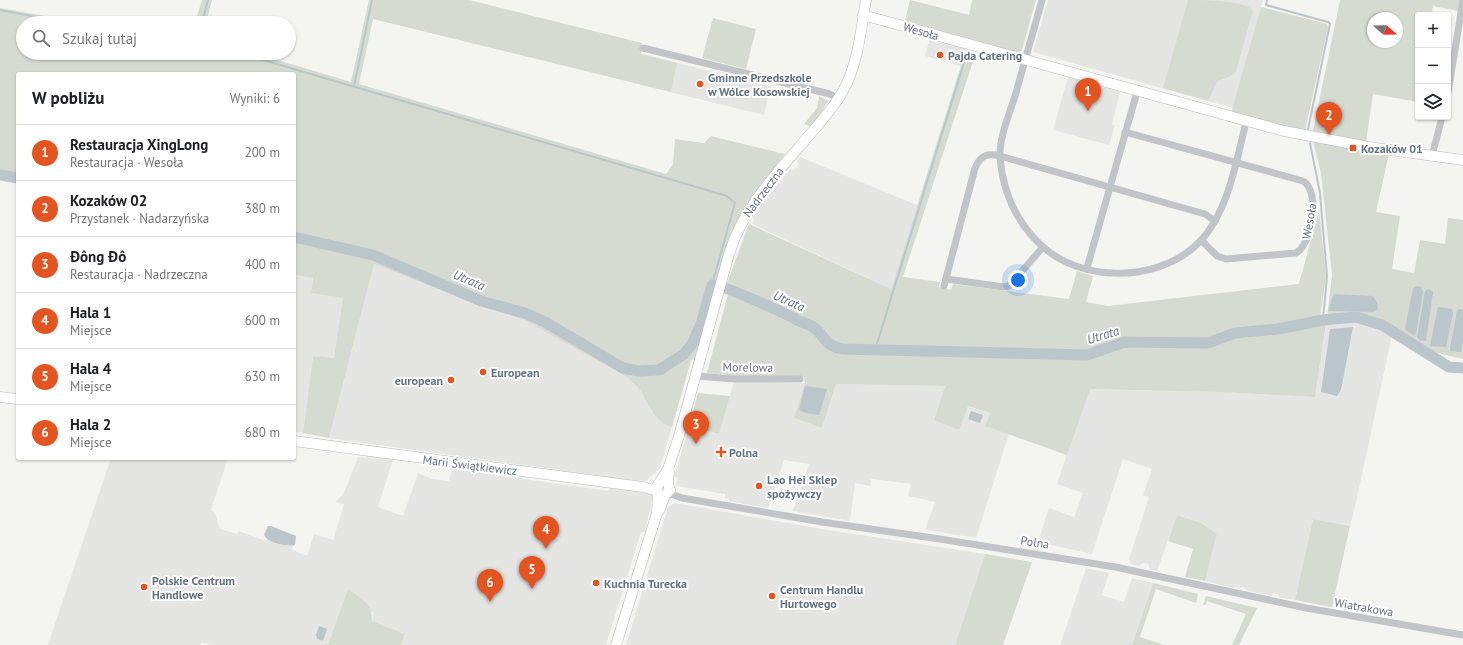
<!DOCTYPE html>
<html lang="pl">
<meta charset="utf-8">
<style>
:root{--surface:#fff;--page:#f2f2f2;--text:#202124;--muted:#757577;--line:#e0e0e0;--accent:#e45421}
body{margin:0;font-family:"PT Sans",sans-serif;background:var(--page);color:var(--text)}
.controls{position:absolute;right:12px;top:12px;display:grid;overflow:hidden;border-radius:4px;box-shadow:0 1px 3px #0004}
.controls button{width:36px;height:36px;display:grid;place-items:center;padding:0;border:0;border-bottom:1px solid var(--line);background:var(--surface);color:var(--text);font:20px sans-serif}
.compass{position:absolute;left:1367px;top:12px;width:36px;height:36px;border-radius:50%;background:var(--surface);box-shadow:0 1px 3px #0004;rotate:110deg}
.you{position:absolute;left:1018px;top:280px;width:14px;height:14px;margin:-10px;border:3px solid #fff;border-radius:50%;background:#1a73e8;box-shadow:0 0 0 6px #1a73e833}
.badge{display:grid;place-items:center;width:26px;height:26px;border-radius:50%;background:var(--accent);color:#fff;font-size:13px;font-weight:700}
.pin{position:absolute;translate:-50% -33px;filter:drop-shadow(0 1px 2px #0008)}
.pin::after{content:'';position:absolute;top:21px;width:14px;height:12px;background:inherit;clip-path:polygon(0 0,100% 0,50% 100%)}
.list{margin:0;padding:0;list-style:none}
h2{display:flex;justify-content:space-between;align-items:center;height:52px;margin:0;padding:0 16px;font-size:17px}
h2 small{font-size:13px;font-weight:400;color:var(--muted)}
.list li{display:grid;grid-template-columns:26px 1fr auto;gap:12px;align-items:center;box-sizing:border-box;height:56px;padding:0 16px;border-top:1px solid var(--line)}
.list b{display:block;font-size:15px;white-space:nowrap}
.list p{margin:0;font-size:13px;white-space:nowrap;color:var(--muted)}
.list em{font-size:13px;font-style:normal;color:var(--muted)}
.icon{flex:none;width:22px;height:22px;fill:none;stroke:currentColor;stroke-width:2;stroke-linecap:round;stroke-linejoin:round}
.map{position:relative;flex:none;width:1463px;height:645px;overflow:hidden}
.search{position:absolute;background:var(--surface);box-shadow:0 1px 3px #0004;left:16px;top:16px;width:280px;height:44px;display:flex;align-items:center;gap:10px;box-sizing:border-box;padding:0 14px;border-radius:22px;color:var(--muted);font-size:15px}
.panel{position:absolute;background:var(--surface);box-shadow:0 1px 3px #0004;left:16px;top:72px;width:280px;height:388px;border-radius:4px}
.map>svg:first-child{display:block}
.built{fill:#e5e6e4}
.green{fill:#d5dbd1;fill-rule:evenodd}
.water{fill:#bbc6cb}
.lines{fill:none;stroke-linecap:round;stroke-linejoin:round}
.stream{stroke:#bbc6cb;stroke-width:2}
.river{stroke:#bbc6cb;stroke-width:11}
.secondary-casing{stroke:#b4b8bd;stroke-width:11}
.street{stroke:#c1c5c8;stroke-width:7}
.secondary{stroke:#fff;stroke-width:10}
.poi-dot{fill:#e45421;stroke:#fff;stroke-width:1.5}
.labels{text-anchor:middle;dominant-baseline:central;stroke-width:4;stroke-linejoin:round;paint-order:stroke}
.street-label{font-size:12px;fill:#637382;stroke:#fff}
.poi-label{font-size:12px;font-weight:bold;fill:#637382;stroke:#fff;text-anchor:start}
.water-label{font-size:13px;font-style:italic;fill:#5f767f;stroke:#fff}
</style>
<div class="map">
<svg width="1463" height="645" viewBox="0 0 1463 645">
<rect width="100%" height="100%" fill="#f4f5f0"/>
<g class="built">
<path d="M1048 0H1263L1233 108 1033 52Z"/>
<path d="M930 38 966 49 961 66 925 56Z"/>
<path d="M641 54 771 86 764 115 633 83Z"/>
<path d="M1068 77 1120 92 1112 124 1115 125 1109 145 1053 130Z"/>
<path d="M800 157 917 205 891 289 752 224 754 220 752 216 790 169 794 170 797 167 798 165 797 161Z"/>
<path d="M374 264 481 306 524 320 627 377 691 360 660 468 646 481 630 480 329 438Z"/>
<path d="M294 275 313 278 311 293 344 298 334 359 313 356 303 433 294 432Z"/>
<path d="M1360 320 1379 327 1392 335 1355 507 1350 526 1313 519 1295 600 1280 598 1279 595 1273 593 1271 596 1248 591 1243 587 1232 588 1205 581 1217 534 1177 515 1157 571 1150 569 1148 564 1143 563 1138 566 1131 564 1129 559 1149 497 1143 495 1152 469 1123 459 1092 554 1038 542 1049 508 1074 517 1083 493 1057 484 1089 389 1218 392 1315 397 1326 325Z"/>
<path d="M734 381 805 383 794 418 822 428 836 384 945 386 934 420 967 406 990 413 985 426 1009 434 976 538 925 530 935 502 908 496 911 484 871 479 870 486 855 483 850 521 793 511 809 464 784 460 768 508 729 501V499L725 498V494L676 486 678 478 674 477 688 430 706 435 707 431 719 434Z"/>
<path d="M367 455 393 460 378 507 403 516 418 473 432 479 449 481 452 469 609 491 610 488 651 494 653 497 645 532H641L606 645H401L405 634 372 621 373 613 348 590 328 645H212L202 642 200 645H48L111 458H228L211 510 215 513 220 529 237 534 239 531 266 541 267 539 293 546 292 550 307 556 314 534 333 540 344 504 335 502 343 495 358 457 365 458Z"/>
<path d="M675 503 822 529 985 554 955 645H626L668 507Z"/>
<path d="M1086 568 1109 573 1102 595 1124 602 1132 578 1153 583 1132 645H1060Z"/>
</g>
<g class="green">
<path d="M202 0H212L206 23H195Z"/>
<path d="M369 0H469L642 43 641 54 677 63 671 92 373 19 359 84 666 174 673 164 675 139 704 143 711 136 785 154 735 226 727 246 696 359 691 360 672 427C653 421 650 405 640 390 636 385 631 381 627 377L524 320 481 306 374 264 329 438 303 433 313 356 334 358 343 298 311 293 313 278 294 275V74H18V183L0 180V8L85 23H23V53H240L274 59 351 82Z"/>
<path d="M910 0 969 15 972 0H1036L1021 53 905 21Z"/>
<path d="M1188 0C1204 0 1247 0 1253 11L1235 74 1218 81 1208 101 1163 88Z"/>
<path d="M1340 0H1460L1458 11 1433 6 1431 15H1418V102L1373 94 1366 142 1313 131ZM1373 18H1397V42H1373Z"/>
<path d="M1261 7 1327 24 1328 28 1305 130 1274 125 1231 113Z"/>
<path d="M713 18 756 29 746 69 702 58Z"/>
<path d="M965 53 974 55V58L903 277 940 282 939 287 951 290 953 284 1069 299 1077 271 1093 276 1086 302 1108 306 1299 284 1319 210 1326 276 1320 318 1327 317 1332 275 1321 173 1313 142 1389 154 1376 212 1400 216 1392 269 1414 273 1420 240 1445 244 1448 218 1463 220V359L1425 350 1383 323 1361 315 1327 317 1315 397 1218 392 1090 389 1067 455 985 426 990 413 968 406 959 430 934 420 945 386 836 384 822 428 794 418 805 383 804 377 736 376 707 373 728 294H723L749 224 891 289Z"/>
<path d="M819 96 828 101 820 114 822 116 813 127 804 124 817 108Z"/>
<path d="M698 393 730 396 719 434 707 431 706 435 688 430Z"/>
<path d="M1177 515 1201 523 1217 534 1205 581 1185 577 1193 549 1168 541Z"/>
<path d="M1313 519 1350 526 1332 607 1295 600Z"/>
<path d="M985 554 1032 562 1003 645H955Z"/>
<path d="M1153 583 1198 594 1196 603 1156 589 1140 637 1164 645H1132Z"/>
<path d="M348 589C361 599 373 603 372 621L405 634 401 645H328Z"/>
<path d="M1206 596 1257 608 1239 645H1232L1246 614 1207 601 1206 605H1203Z"/>
</g>
<g class="water">
<path d="M1417 286 1421 287 1423 291 1416 334 1413 335 1405 329 1413 288Z"/>
<path d="M1429 289 1433 292 1426 341 1419 340 1417 337 1425 291Z"/>
<path d="M1334 294 1373 296 1378 304 1377 310 1373 312 1329 311 1331 300Z"/>
<path d="M1438 307 1452 309 1453 313 1446 347 1430 346Z"/>
<path d="M1459 309 1463 310V342L1461 352 1450 351V348L1457 311Z"/>
<path d="M1353 327 1341 390 1337 396 1321 392 1330 329Z"/>
<path d="M805 386 827 389 819 415 806 413 799 410Z"/>
<path d="M971 411 983 415 980 423 968 419Z"/>
<path d="M268 526H271L296 536 295 545C287 547 268 543 264 535Z"/>
<path d="M319 626 327 629 323 641 317 639 316 635Z"/>
</g>
<g class="lines">
<g class="stream">
<path d="M1267 0 1266 5 1328 22 1330 24 1308 129"/>
<path d="M0 10 67 23"/>
<path d="M202 23 208 0"/>
<path d="M225 53 263 60 727 196 735 203 712 285"/>
<path d="M354 86 372 0"/>
<path d="M1310 143 1320 193 1327 276 1323 320"/>
<path d="M875 350 967 53"/>
</g>
<g class="river">
<path d="M0 175 18 178"/>
<path d="M294 237 373 255 481 301 525 313 545 322 623 368 639 371 659 370 684 354 692 344 701 324 712 285 716 286"/>
<path d="M728 289C752 299 776 308 799 321 803 323 809 324 813 327 826 335 821 344 842 349L1087 355 1125 342 1208 343 1235 333 1278 329 1323 320 1356 317 1382 325 1449 367 1463 368"/>
</g>
<g class="secondary-casing">
<g id="secondary">
<path d="M863 15 1284 131 1369 147 1463 160"/>
<path d="M0 397 18 399"/>
<path d="M294 441 643 487 657 491"/>
<path d="M657 513 658 494 656 488 668 469 679 436 729 254C744 205 780 170 812 132 823 119 835 106 843 91 858 64 861 30 866 0"/>
<path d="M616 645 657 513 659 511 665 495 670 490 668 484 669 471"/>
</g>
</g>
<g class="street">
<path d="M1042 0C1033 32 1024 64 1015 96 1009 115 999 138 1000 158 1003 192 1016 222 1042 246 1081 282 1153 282 1193 248 1227 220 1236 163 1246 122"/>
<path d="M643 48 830 94 839 99"/>
<path d="M1448 93 1463 0"/>
<path d="M1125 132 1303 181C1321 191 1312 245 1296 253L1226 259 1217 256 1201 240"/>
<path d="M1432 156 1442 117"/>
<path d="M1087 268 1137 92"/>
<path d="M946 279 1004 287 1009 286 1043 247"/>
<path d="M944 286 975 168C981 155 987 153 1000 156L1205 214 1215 221"/>
<path d="M696 376 734 379H800"/>
<path d="M668 493 682 498 822 522 940 539 1115 567 1306 608 1463 635"/>
</g>
<use href="#secondary" class="secondary"/>
</g>
<g class="poi-dot">
<circle cx="940" cy="55" r="4"/>
<circle cx="700" cy="84" r="4"/>
<rect x="1349" y="144" width="8" height="8" rx="2"/>
<circle cx="483" cy="372" r="4"/>
<circle cx="451" cy="380" r="4"/>
<path d="M719 446h4v4h4v4h-4v4h-4v-4h-4v-4h4z"/>
<circle cx="759" cy="486" r="4"/>
<circle cx="596" cy="583" r="4"/>
<circle cx="144" cy="587" r="4"/>
<circle cx="772" cy="596" r="4"/>
</g>
<g class="labels">
<g class="street-label">
<text transform="translate(921 31) rotate(16)">Wesoła</text>
<text transform="translate(763 192) rotate(-53)">Nadrzeczna</text>
<text transform="translate(1309 221) rotate(-80)">Wesoła</text>
<text transform="translate(748 367) rotate(1)">Morelowa</text>
<text transform="translate(470 465) rotate(7)">Marii Świątkiewicz</text>
<text transform="translate(1035 542) rotate(9)">Polna</text>
<text transform="translate(1364 607) rotate(10)">Wiatrakowa</text>
</g>
<g class="poi-label">
<text x="948" y="55">Pajda Catering</text>
<text x="708" y="77">Gminne Przedszkole<tspan x="708" dy="14">w Wólce Kosowskiej</tspan></text>
<text x="1361" y="148">Kozaków 01</text>
<text x="491" y="372">European</text>
<text x="443" y="380" text-anchor="end">european</text>
<text x="729" y="452">Polna</text>
<text x="767" y="479">Lao Hei Sklep<tspan x="767" dy="14">spożywczy</tspan></text>
<text x="152" y="580">Polskie Centrum<tspan x="152" dy="14">Handlowe</tspan></text>
<text x="604" y="583">Kuchnia Turecka</text>
<text x="780" y="589">Centrum Handlu<tspan x="780" dy="14">Hurtowego</tspan></text>
</g>
<g class="water-label">
<text transform="translate(469 280) rotate(23)">Utrata</text>
<text transform="translate(789 301) rotate(24)">Utrata</text>
<text transform="translate(1103 335) rotate(-17)">Utrata</text>
</g>
</g>
</svg>
<div class="controls">
<button>+</button>
<button>−</button>
<button><svg class="icon" aria-label="layers" viewBox="0 0 24 24"><path d="M12 4l9 5-9 5-9-5zM3 14l9 5 9-5"/></svg></button>
</div>
<svg class="compass" viewBox="-18 -18 36 36"><path d="M0-13l5 13h-10z" fill="#e53935"/><path d="M0 13l5-13h-10z" fill="#757577"/></svg>
<div class="you"></div>
<div class="pin badge" style="left:1088px;top:111px">1</div>
<div class="pin badge" style="left:1329px;top:135px">2</div>
<div class="pin badge" style="left:696px;top:444px">3</div>
<div class="pin badge" style="left:546px;top:549px">4</div>
<div class="pin badge" style="left:532px;top:589px">5</div>
<div class="pin badge" style="left:490px;top:602px">6</div>
<div class="search"><svg class="icon" aria-label="search" viewBox="0 0 24 24"><circle cx="10" cy="10" r="6"/><path d="M15 15l6 6"/></svg>Szukaj tutaj</div>
<section class="panel">
<h2>W pobliżu<small>Wyniki: 6</small></h2>
<ul class="list">
<li><span class="badge">1</span><div><b>Restauracja XingLong</b><p>Restauracja · Wesoła</p></div><em>200 m</em></li>
<li><span class="badge">2</span><div><b>Kozaków 02</b><p>Przystanek · Nadarzyńska</p></div><em>380 m</em></li>
<li><span class="badge">3</span><div><b>Đông Đô</b><p>Restauracja · Nadrzeczna</p></div><em>400 m</em></li>
<li><span class="badge">4</span><div><b>Hala 1</b><p>Miejsce</p></div><em>600 m</em></li>
<li><span class="badge">5</span><div><b>Hala 4</b><p>Miejsce</p></div><em>630 m</em></li>
<li><span class="badge">6</span><div><b>Hala 2</b><p>Miejsce</p></div><em>680 m</em></li>
</ul>
</section>
</div>
